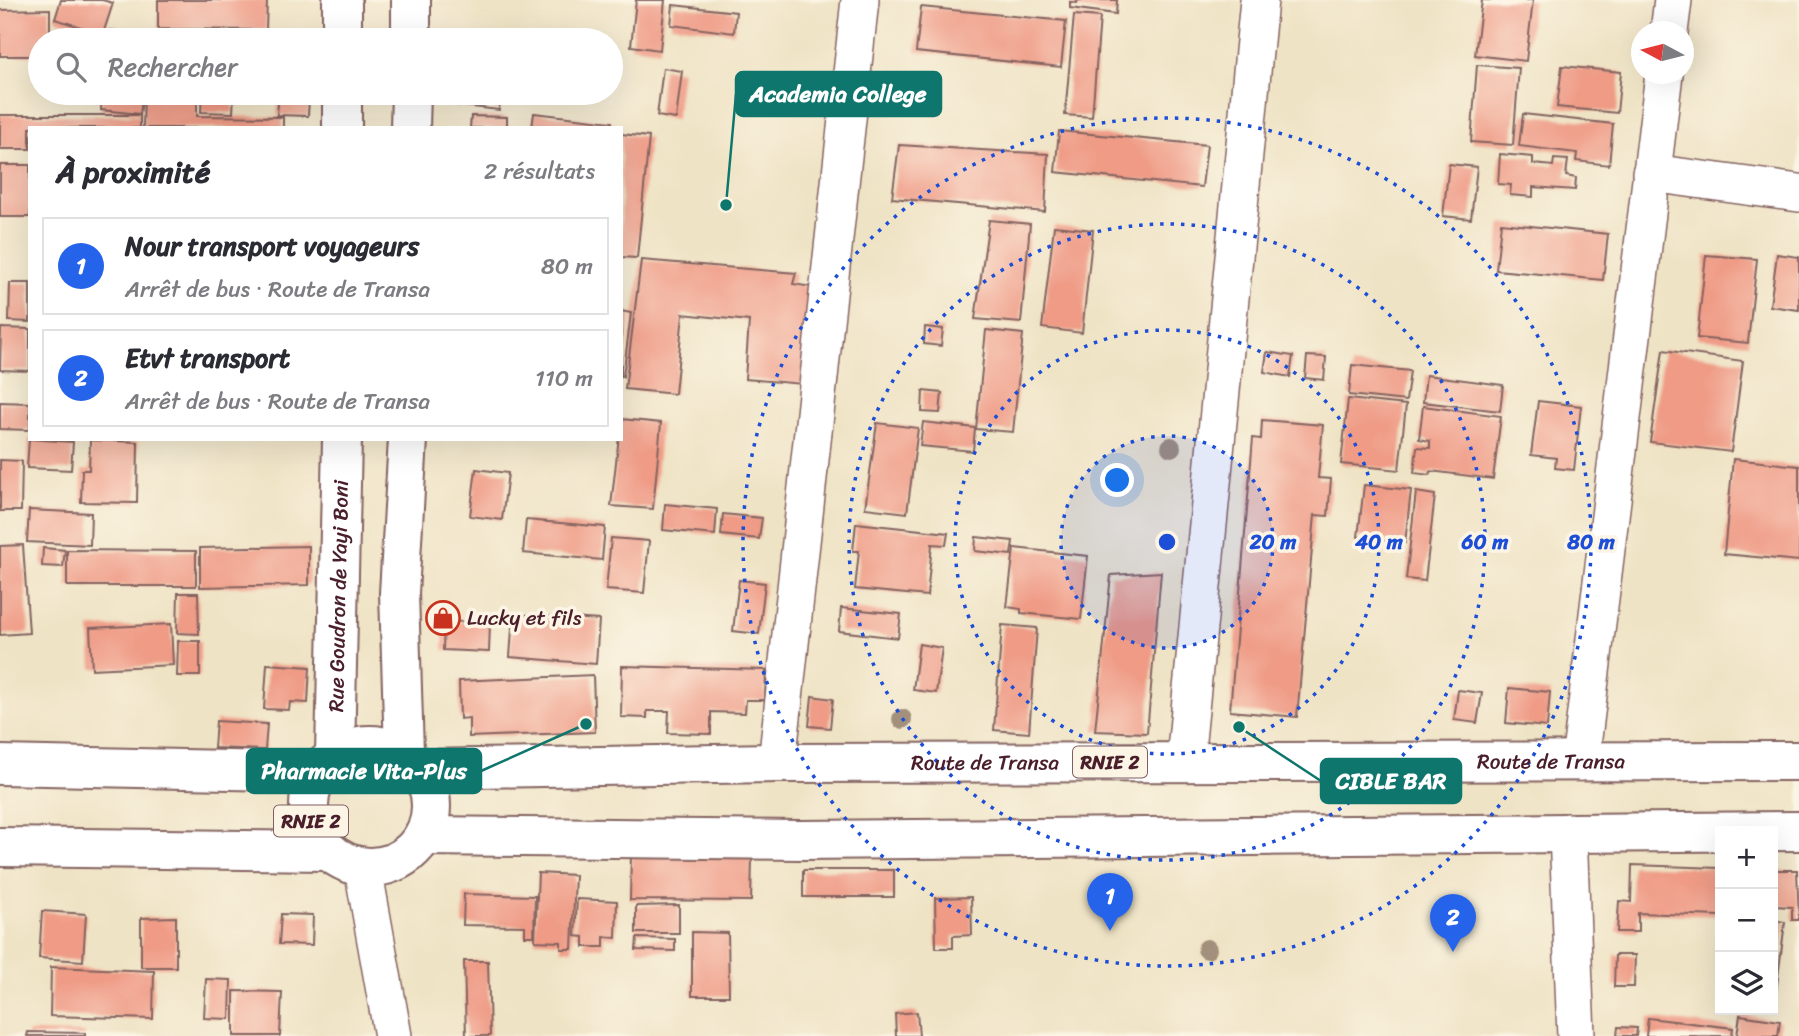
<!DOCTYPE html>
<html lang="fr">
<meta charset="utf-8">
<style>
:root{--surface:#fff;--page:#f2f2f3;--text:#2b2b33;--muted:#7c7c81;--line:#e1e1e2;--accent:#2563eb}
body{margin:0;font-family:Sriracha,sans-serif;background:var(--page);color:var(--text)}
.controls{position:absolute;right:21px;bottom:21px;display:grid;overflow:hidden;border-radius:0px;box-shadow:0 7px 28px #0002}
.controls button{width:63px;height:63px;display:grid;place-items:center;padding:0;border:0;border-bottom:2px solid var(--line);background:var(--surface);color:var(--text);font:35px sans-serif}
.compass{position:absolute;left:1631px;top:21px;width:63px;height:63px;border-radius:50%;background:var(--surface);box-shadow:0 7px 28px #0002;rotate:277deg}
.you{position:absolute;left:1118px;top:481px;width:24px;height:24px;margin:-18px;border:5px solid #fff;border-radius:50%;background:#1a73e8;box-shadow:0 0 0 10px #1a73e833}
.badge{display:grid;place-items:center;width:46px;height:46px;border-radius:50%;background:var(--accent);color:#fff;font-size:23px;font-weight:700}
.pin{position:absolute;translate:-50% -58px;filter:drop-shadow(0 2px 4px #0008)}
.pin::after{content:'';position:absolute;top:37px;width:24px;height:21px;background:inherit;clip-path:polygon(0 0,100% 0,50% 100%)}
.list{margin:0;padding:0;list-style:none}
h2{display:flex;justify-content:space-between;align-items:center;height:91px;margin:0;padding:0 28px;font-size:30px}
h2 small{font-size:23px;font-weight:400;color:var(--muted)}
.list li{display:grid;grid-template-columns:46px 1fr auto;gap:21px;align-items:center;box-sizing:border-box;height:98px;margin:0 14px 14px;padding:0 14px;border:2px solid var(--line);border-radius:0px}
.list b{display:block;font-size:26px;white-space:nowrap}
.list p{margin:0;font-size:23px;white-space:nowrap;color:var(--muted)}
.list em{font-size:23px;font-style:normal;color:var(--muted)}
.icon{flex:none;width:38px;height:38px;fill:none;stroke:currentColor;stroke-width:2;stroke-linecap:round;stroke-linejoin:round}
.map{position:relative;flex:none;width:1799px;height:1036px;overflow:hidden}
.search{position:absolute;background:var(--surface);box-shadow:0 7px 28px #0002;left:28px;top:28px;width:595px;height:77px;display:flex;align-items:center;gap:18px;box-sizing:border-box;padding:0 24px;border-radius:38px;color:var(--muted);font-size:26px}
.panel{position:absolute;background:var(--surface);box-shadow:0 7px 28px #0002;left:28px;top:126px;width:595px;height:315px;border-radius:0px}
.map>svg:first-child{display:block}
.building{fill:#ef9b86}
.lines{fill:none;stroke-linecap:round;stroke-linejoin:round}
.street-casing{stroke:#846461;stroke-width:40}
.secondary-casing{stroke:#846461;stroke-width:42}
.primary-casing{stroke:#846461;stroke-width:42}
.street{stroke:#fff;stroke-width:37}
.secondary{stroke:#fff;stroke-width:38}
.primary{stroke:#fff;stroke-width:38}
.tree{fill:#a3907b}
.ring{fill:none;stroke:#1d4ed8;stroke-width:3.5;stroke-dasharray:3.5 7}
.labels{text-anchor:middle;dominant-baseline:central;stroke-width:7;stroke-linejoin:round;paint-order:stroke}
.shield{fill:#fcf5e5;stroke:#7f5f63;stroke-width:2}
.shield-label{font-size:19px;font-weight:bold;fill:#4a1f2b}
.street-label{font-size:21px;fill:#4a1f2b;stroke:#fcf5e5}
.poi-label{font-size:21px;fill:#4a1f2b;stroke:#fcf5e5;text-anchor:start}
.centre{fill:#1d4ed8;stroke:#fcf5e5;stroke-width:3.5}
.ring-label{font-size:21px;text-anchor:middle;font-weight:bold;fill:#1d4ed8;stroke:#fcf5e5;stroke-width:7;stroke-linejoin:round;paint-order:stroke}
.leader{fill:none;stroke:#0f766e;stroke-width:2.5}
.callout-dot{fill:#0f766e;stroke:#fcf5e5;stroke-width:2.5}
.callout{fill:#0f766e;stroke:#0f766e;stroke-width:2.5}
.callout-label{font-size:23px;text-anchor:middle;font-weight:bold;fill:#fff}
</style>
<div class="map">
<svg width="1799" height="1036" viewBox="0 0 1799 1036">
<rect width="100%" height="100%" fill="#fcf5e5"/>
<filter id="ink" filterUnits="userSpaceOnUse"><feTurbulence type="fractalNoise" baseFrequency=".0143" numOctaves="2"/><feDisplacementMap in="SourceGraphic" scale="14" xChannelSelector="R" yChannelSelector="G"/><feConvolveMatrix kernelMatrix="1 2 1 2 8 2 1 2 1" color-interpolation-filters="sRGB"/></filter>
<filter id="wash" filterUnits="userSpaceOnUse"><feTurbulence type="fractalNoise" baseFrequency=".00686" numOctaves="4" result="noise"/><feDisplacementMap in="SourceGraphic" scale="28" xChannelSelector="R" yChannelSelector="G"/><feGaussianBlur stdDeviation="1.57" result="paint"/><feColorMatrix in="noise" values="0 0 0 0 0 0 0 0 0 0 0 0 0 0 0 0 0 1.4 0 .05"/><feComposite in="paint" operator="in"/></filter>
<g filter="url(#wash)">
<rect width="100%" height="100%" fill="#efe3c5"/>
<g id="blocks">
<g class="building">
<path d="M61 0H102L113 3 103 34 55 19Z"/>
<path d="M158 0H267L266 30 158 29Z"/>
<path d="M636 0H665L660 50 631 46Z"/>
<path d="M1078 0H1117L1116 14 1070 8V2L1077 3Z"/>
<path d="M1482 0H1533L1526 61 1475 55Z"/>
<path d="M673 5 736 12 734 33 671 25Z"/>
<path d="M921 7 1066 21 1061 67 916 52Z"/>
<path d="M50 9V40H40V56H0V10Z"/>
<path d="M1074 15 1100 17 1092 117 1065 115Z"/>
<path d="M109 30 149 34V40H108Z"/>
<path d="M1477 65 1519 68 1513 145 1471 142Z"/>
<path d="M1562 66 1621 72 1617 113 1557 107Z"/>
<path d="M663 68 682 71 676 119 657 116Z"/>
<path d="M102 93H143L140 114 101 110Z"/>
<path d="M144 93 197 94V116L283 117V128H143Z"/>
<path d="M202 93H234L233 113 201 112Z"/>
<path d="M279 93H318L317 99 309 98 308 116 277 115Z"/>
<path d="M456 93H501L499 110 455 105Z"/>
<path d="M534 113 612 122 611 128H532Z"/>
<path d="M1523 114 1613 124 1609 165 1576 161 1577 153 1519 146Z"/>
<path d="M0 115H140V128H30V149H0Z"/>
<path d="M471 116 507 117V128H470Z"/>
<path d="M1059 131 1207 145 1202 187 1055 172Z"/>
<path d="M621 134 649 137 637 258 621 257Z"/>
<path d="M899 145 1048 154 1045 212 892 198Z"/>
<path d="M1500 154 1533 157V164L1553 166 1554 159 1568 160 1566 176 1576 178 1575 190 1533 187V197L1510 195 1511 185 1498 184Z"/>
<path d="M1449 164 1477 167 1471 219 1443 216Z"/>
<rect x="0" y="165" width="30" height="52"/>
<path d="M989 220 1030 224 1021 323 975 319Z"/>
<path d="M1501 223 1608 234 1603 280 1496 270Z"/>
<path d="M1054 226 1093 230 1082 333 1042 328Z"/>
<path d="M1777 254 1799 257V310L1770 306Z"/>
<path d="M1706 255 1757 259 1748 343 1697 338Z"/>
<path d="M641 260 796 273 793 284 812 287 803 384 745 379 749 321 683 314 675 394 625 389Z"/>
<path d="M10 283H30V322L9 321Z"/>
<path d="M621 311 631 313 623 377H621Z"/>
<path d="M925 327 943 329 941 346 924 344Z"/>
<path d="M1 328 30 329V371L0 370Z"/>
<path d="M986 330 1023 334 1013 432 976 429Z"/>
<path d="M1663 350 1743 361 1731 452 1650 442Z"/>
<path d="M1267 352 1293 356 1290 377 1264 372Z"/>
<path d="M1307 356 1326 357 1324 380 1305 378Z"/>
<path d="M1352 365 1410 371 1406 401 1349 395Z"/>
<path d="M1426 375 1503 385 1500 411 1423 402Z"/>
<path d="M923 391 942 393 940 413 922 412Z"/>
<path d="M1348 399 1406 405 1399 470 1341 464Z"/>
<path d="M1538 401 1581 406 1574 470 1555 468 1556 458 1531 455Z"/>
<path d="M0 402 30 403V430L0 429Z"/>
<path d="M1423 406 1501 416 1493 479 1431 471 1430 475 1414 473 1417 447 1430 448V441L1419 439Z"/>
<path d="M621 419 661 423 653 509 611 506Z"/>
<path d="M1262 420 1323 425 1318 478 1331 479 1328 516 1315 515 1297 717 1230 711 1253 438 1261 439Z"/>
<path d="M923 422 975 428 973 451 920 446Z"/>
<path d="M877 423 918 428 907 513 865 508Z"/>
<path d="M29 439 73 442 71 470 27 468Z"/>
<path d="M90 440 138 442 137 503 81 502 82 470H89Z"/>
<path d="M1733 459 1799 466V561L1724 554Z"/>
<path d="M0 460 22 461 21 511H0Z"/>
<path d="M476 469 508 473 502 520 470 516Z"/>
<path d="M1364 485 1411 490 1405 543 1358 537Z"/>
<path d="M1416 492 1435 495 1425 581 1406 579Z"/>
<path d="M665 504 717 509 715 535 663 530Z"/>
<path d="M29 510 91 513 90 545 27 542Z"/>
<path d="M723 514 762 518 759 539 721 535Z"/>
<path d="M526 520 605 527 602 560 523 553Z"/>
<path d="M856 523 948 533 946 545 932 544 927 596 855 589 859 551H853Z"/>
<path d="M976 537 1013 541 1011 555 975 551Z"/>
<path d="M611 538 649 541 644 593 606 590Z"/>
<path d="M23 545 29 633 0 635V546Z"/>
<path d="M309 546V585L200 587V548Z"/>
<path d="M43 548 65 550 63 567 42 566Z"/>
<path d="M1014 548 1088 556 1081 619 1021 613V609L1007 607Z"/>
<path d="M67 550 196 551V586H67Z"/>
<path d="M1161 572 1147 733 1095 731 1111 575Z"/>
<path d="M739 580 765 583 759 634 733 631Z"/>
<path d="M178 593H198L199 634 177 633Z"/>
<path d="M841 608 901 614 898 638 839 631Z"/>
<path d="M513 614 599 620 596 664 510 657Z"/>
<path d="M444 621 490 623 489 652 443 650Z"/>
<path d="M171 624 173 665 92 669 90 628Z"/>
<path d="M1002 625 1037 628 1029 733 994 730Z"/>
<path d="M178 641H200V676H177Z"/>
<path d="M919 644 942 648 936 693 913 690Z"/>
<path d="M267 664 310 667 308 703 290 702 289 710 264 709Z"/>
<path d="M622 666 766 670 765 700H746L745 713 711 712V734L668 733 669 711H647V718L621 717Z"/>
<path d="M593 675 595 732 469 737V718L460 719 459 681Z"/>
<path d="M1509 688 1550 692 1547 727 1506 723Z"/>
<path d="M1458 690 1482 693 1477 723 1454 720Z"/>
<path d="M812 696 833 699 830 728 809 726Z"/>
<path d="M216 721 267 724 265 750 214 748Z"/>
<path d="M631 854 752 855 751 901 630 900Z"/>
<path d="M1632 865 1720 868V916L1638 913V932H1617L1619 901 1631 902Z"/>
<rect x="803" y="870" width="91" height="27"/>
<path d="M1773 870H1797L1799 920H1792V907L1773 906Z"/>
<path d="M538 873 575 875 572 949H561V942L535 941Z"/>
<path d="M464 894 535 896 534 936H525V926L463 925Z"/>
<path d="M971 897 972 935 953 936V948H936L935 898Z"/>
<path d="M577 899 617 901 616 938 604 937V947H584V937L575 936Z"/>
<path d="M679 905V933H636V906Z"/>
<path d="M42 911 86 914 83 961 39 958Z"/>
<path d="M281 914 313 915 312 945 279 944Z"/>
<path d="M176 917V967H141V918Z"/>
<path d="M1773 920 1785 922 1775 1001H1773Z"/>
<path d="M692 932 728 933 729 996H692Z"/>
<path d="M637 938 675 939V951L636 950Z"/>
<path d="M1615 955H1635L1634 987H1614Z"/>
<path d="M464 961H488L490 1036H466Z"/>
<path d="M51 967 154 971 153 1019 50 1016Z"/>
<path d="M206 979 231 980 230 1019 204 1018Z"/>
<path d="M234 991 282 992 280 1036H234Z"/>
<path d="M917 1012 919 1036H896L895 1014Z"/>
<path d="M1740 1015 1780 1021 1778 1036H1737Z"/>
<path d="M1648 1018 1733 1028 1732 1036H1646Z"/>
<path d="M1618 1027 1637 1028 1636 1036H1617Z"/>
<path d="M28 1032 85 1033V1036H27Z"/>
</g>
</g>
</g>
<g filter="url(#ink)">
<use href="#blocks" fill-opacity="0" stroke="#846461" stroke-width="2"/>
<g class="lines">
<g class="street-casing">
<g id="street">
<path d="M1669 32 1673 0"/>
<path d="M1651 173 1799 193"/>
<path d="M1185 761 1259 0"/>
<path d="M1580 762 1664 74"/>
<path d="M777 763 860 0"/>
<path d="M1568 832 1576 1036"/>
<path d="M363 868 393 1036"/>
</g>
</g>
<g class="secondary-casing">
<g id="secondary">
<path d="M342 40V0"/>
<path d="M411 40V0"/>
<path d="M342 128V93"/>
<path d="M410 128 411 93"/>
<path d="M404 753 399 593 408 439"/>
<path id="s1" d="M335 754 342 439"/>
</g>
</g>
<g class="primary-casing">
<g id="primary">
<circle cx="370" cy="806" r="61"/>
<path d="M0 765 318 772"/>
<path id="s2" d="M421 769 777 763 1799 761"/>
<path d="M424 836 801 840 1799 831"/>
<path d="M0 847 327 851"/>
</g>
</g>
<use href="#street" class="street"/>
<use href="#secondary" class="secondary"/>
<use href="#primary" class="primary"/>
</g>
<g class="tree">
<circle cx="1171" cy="447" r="10"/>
<circle cx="902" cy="719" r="10"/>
<circle cx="1207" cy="949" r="10"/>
</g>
</g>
<circle cx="1167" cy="542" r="106" fill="#1d4ed8" fill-opacity=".12"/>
<g class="ring">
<circle cx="1167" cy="542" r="106"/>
<circle cx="1167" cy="542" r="212"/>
<circle cx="1167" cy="542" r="318"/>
<circle cx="1167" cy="542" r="424"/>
</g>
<defs>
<g id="shop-ring" transform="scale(1.75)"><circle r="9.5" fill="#fcf5e5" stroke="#c8321e" stroke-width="1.5"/><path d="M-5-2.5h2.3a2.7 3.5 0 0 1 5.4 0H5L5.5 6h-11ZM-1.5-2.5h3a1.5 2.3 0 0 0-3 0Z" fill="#c8321e"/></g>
</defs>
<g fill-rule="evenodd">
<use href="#shop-ring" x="443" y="618"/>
</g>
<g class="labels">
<g class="shield">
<rect x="1073" y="746.5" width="74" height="31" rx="5"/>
<rect x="274" y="805.5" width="74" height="31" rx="5"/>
</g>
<g class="shield-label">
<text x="1110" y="762">RNIE 2</text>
<text x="311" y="821">RNIE 2</text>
</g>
<g class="street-label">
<text stroke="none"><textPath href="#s1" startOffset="158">Rue Goudron de Yayi Boni</textPath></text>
<text stroke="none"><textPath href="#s2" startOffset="564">Route de Transa</textPath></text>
<text stroke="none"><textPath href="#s2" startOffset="1130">Route de Transa</textPath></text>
</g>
<g class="poi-label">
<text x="467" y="618">Lucky et fils</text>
</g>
</g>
<circle cx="1167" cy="542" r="10" class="centre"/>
<g class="ring-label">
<text x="1273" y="549">20 m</text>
<text x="1379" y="549">40 m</text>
<text x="1485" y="549">60 m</text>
<text x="1591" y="549">80 m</text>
</g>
<path class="leader" d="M726 205L736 94M586 724L481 771M1239 727L1321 781"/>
<g class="callout-dot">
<circle cx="726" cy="205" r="7"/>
<circle cx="586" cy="724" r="7"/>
<circle cx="1239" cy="727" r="7"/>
</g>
<g class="callout">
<rect x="736" y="72" width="205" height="44" rx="7"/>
<rect x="247" y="749" width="234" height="44" rx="7"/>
<rect x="1321" y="759" width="140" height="44" rx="7"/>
</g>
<g class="callout-label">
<text x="838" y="102">Academia College</text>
<text x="364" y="779">Pharmacie Vita-Plus</text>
<text x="1391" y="789">CIBLE BAR</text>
</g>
</svg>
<div class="controls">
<button>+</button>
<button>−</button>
<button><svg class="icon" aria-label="layers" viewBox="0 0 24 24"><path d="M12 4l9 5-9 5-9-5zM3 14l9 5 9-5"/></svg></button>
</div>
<svg class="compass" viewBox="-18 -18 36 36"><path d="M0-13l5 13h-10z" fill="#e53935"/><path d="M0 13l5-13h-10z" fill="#7c7c81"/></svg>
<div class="you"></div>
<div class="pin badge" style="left:1110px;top:931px">1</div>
<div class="pin badge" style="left:1453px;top:952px">2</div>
<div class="search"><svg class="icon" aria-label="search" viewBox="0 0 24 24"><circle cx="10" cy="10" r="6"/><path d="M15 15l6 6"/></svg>Rechercher</div>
<section class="panel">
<h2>À proximité<small>2 résultats</small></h2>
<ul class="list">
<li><span class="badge">1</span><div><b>Nour transport voyageurs</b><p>Arrêt de bus · Route de Transa</p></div><em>80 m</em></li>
<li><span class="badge">2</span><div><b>Etvt transport</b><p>Arrêt de bus · Route de Transa</p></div><em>110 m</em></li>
</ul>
</section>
</div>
